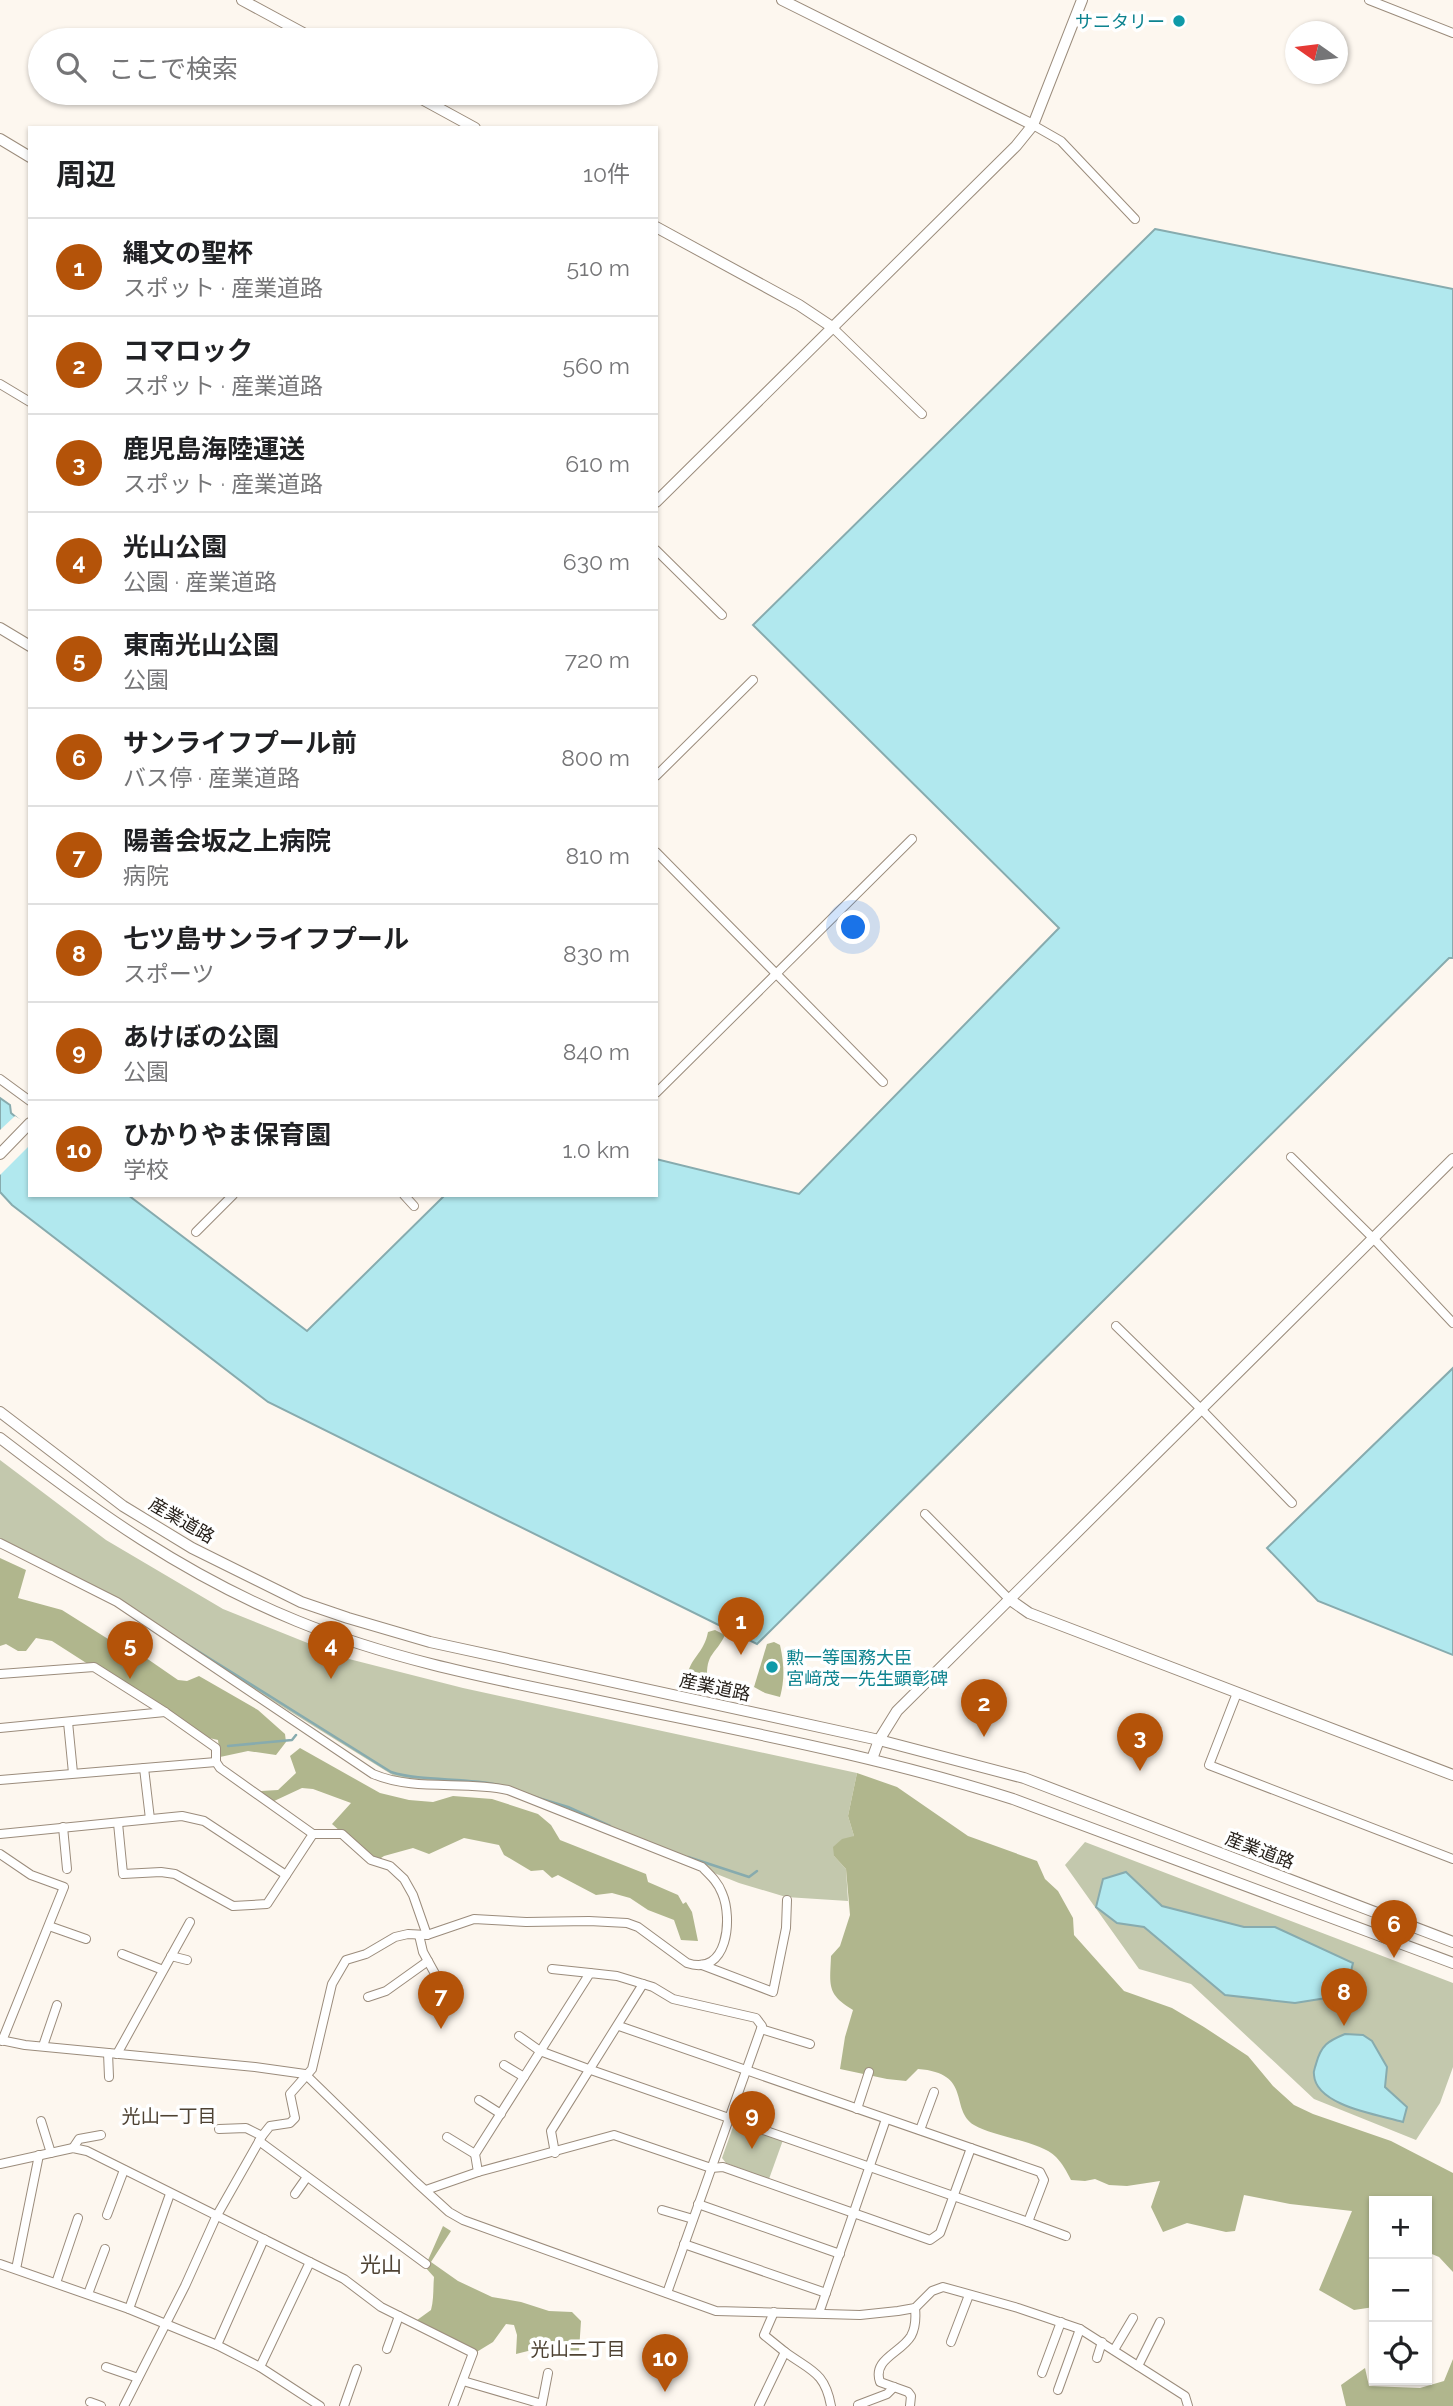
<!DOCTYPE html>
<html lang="ja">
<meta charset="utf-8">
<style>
:root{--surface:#fff;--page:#f6f6f6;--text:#202124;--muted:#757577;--line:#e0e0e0;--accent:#b45309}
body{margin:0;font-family:Raleway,"Noto Sans JP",sans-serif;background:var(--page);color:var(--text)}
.controls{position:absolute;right:21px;bottom:21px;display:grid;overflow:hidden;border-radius:0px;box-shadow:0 2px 5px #0004}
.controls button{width:63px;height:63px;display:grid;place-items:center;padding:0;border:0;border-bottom:2px solid var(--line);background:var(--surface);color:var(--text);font:35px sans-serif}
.compass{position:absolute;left:1285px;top:21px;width:63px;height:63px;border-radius:50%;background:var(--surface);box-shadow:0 2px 5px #0004;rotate:284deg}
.you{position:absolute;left:854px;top:928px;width:24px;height:24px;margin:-18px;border:5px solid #fff;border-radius:50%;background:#1a73e8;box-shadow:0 0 0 10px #1a73e833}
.badge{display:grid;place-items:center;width:46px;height:46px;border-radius:50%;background:var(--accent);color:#fff;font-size:23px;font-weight:700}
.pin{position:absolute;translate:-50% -58px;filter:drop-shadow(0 2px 4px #0008)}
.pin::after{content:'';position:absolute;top:37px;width:24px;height:21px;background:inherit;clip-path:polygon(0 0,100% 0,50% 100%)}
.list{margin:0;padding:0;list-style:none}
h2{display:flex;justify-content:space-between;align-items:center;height:91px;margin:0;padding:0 28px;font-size:30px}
h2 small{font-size:23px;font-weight:400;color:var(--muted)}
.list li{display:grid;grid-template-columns:46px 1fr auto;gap:21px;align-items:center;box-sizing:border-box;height:98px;padding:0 28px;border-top:2px solid var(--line)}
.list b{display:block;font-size:26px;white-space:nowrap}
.list p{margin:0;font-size:23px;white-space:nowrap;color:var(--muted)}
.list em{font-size:23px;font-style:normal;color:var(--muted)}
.icon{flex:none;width:38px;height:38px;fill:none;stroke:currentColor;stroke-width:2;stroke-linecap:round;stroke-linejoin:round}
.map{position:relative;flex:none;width:1453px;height:2406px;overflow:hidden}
.search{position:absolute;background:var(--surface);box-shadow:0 2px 5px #0004;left:28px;top:28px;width:630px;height:77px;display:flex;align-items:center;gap:18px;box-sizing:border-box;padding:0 24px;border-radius:38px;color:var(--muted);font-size:26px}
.panel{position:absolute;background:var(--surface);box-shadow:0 2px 5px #0004;left:28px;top:126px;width:630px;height:1071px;border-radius:0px}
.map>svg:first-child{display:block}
.green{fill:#c3c8ad}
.forest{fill:#b0b68d}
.water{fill:#b1e8ee;stroke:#87abae;stroke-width:2}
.pier{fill:#fdf7ef}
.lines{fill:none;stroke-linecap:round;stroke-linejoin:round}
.stream{stroke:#87abae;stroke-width:2.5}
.street-casing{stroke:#9b8c7c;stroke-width:10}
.secondary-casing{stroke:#9b8c7c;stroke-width:12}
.street{stroke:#fff;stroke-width:8}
.secondary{stroke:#fff;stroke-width:10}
.culture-dot{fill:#0f9aa8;stroke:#fff;stroke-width:2.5}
.labels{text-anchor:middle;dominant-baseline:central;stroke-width:7;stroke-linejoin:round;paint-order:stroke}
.culture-label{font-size:18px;fill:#0d838f;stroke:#fff;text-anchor:end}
.street-label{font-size:18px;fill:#241e18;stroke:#fff}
.neighbourhood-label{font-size:19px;fill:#4e4233;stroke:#fff}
.quarter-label{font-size:21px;fill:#4e4233;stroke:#fff}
</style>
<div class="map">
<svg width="1453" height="2406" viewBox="0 0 1453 2406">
<rect width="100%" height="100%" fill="#fdf7ef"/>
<g class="green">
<path d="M0 1460 106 1540 223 1609 345 1658 463 1688 857 1773 848 1816 854 1836 834 1856 846 1869 848 1901 786 1897 739 1883 510 1791 399 1779 79 1581 0 1544Z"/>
<path d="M1085 1842 1453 1983V2067L1440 2103 1416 2140 1314 2099 1191 1984 1139 1969 1065 1865Z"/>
<path d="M738 2125 783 2140 769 2179 726 2163 722 2158 733 2127Z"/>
</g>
<g class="forest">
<path d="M0 1558 26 1570 18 1598 62 1610 124 1649 136 1651 178 1680 187 1681 199 1676 258 1710 285 1734 286 1742 276 1755 248 1751 220 1757 218 1740 200 1736 52 1641 36 1638 26 1651H18L6 1644 0 1646Z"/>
<path d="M715 1630 725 1635C715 1656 706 1652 707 1680L687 1676C691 1657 704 1653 708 1632Z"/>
<path d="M774 1642 780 1645C784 1663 785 1679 780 1697L765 1693 754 1687 767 1644Z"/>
<path d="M300 1748 380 1793 409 1800 433 1802 453 1796 492 1799 538 1814 551 1825 560 1840 646 1874 648 1882 678 1895 683 1904 686 1902 692 1912 698 1941 681 1940 674 1920 648 1910 630 1898 612 1893 596 1895 558 1875 552 1878 543 1870 531 1871 504 1855 499 1845 464 1838 429 1854 413 1848 384 1856 375 1862 332 1824 351 1803 313 1789 302 1788 272 1802 246 1785 261 1791 278 1790 296 1773 290 1756Z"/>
<path d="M857 1773 897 1787 968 1836 1037 1861 1045 1879 1058 1891 1073 1918 1074 1935 1124 1991 1172 2008 1204 2027 1248 2056 1273 2086 1294 2105 1313 2114 1391 2141 1453 2173V2272L1439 2257 1427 2252V2201H1374V2307L1354 2310 1319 2290 1352 2211 1290 2204 1244 2195 1235 2231 1226 2232 1187 2223 1163 2232 1151 2207 1160 2181 1127 2186 1109 2185 1095 2179 1085 2181 1071 2180C1067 2172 1062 2163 1056 2157 1040 2141 994 2137 974 2125 949 2109 973 2073 918 2069L906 2081 887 2079 840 2069 845 2037 853 2010C826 1994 830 1985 831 1956L840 1946 850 1915 846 1869 834 1856 833 1847 842 1839 854 1836 848 1816Z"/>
<path d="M443 2226 451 2231 431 2262 458 2281 492 2297 521 2302 549 2311 572 2312 581 2321 579 2351H564L548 2346 516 2354 517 2335 514 2325 506 2324 493 2342 475 2353 413 2323 431 2310C434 2299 433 2288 434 2277L425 2267Z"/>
<path d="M1453 2359V2406H1346L1341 2385 1365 2368 1369 2386 1420 2388 1444 2381Z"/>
</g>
<g class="water">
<path d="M1155 229 1453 289V958H1449L757 1644 268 1402 12 1205 0 1192V1098L10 1105 11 1113 30 1129V1195H128L307 1331 445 1195H656V1159L799 1194 1059 928 753 625Z"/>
<path d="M1453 1368V1655L1318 1601 1267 1548Z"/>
<path d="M1126 1872 1162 1906 1244 1927H1275L1353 1963 1345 1995 1295 2003 1225 1995 1144 1927 1117 1923 1096 1907 1103 1879Z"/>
<path d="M1345 2034 1363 2035 1372 2041 1387 2067 1385 2087 1407 2107 1403 2122C1380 2115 1316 2106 1314 2075 1313 2071 1315 2068 1316 2064 1321 2045 1328 2041 1345 2034Z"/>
</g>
<path class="pier" d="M15 1116 30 1125V1145L0 1175V1130Z"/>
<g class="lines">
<g class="stream">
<path d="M180 1640 391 1772C422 1782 464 1777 499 1785"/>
<path d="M228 1746 292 1740 296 1735"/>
<path d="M535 1797 568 1807 610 1826"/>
<path d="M688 1857 749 1877 757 1871"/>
</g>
<g class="street-casing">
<g id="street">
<path d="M1369 0 1453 33"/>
<path d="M1033 125 1061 141 1135 219"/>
<path d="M832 327 922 414"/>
<path d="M0 384 30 402"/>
<path d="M656 550 722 615"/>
<path d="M656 776 753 680"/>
<path d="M656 852 883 1082"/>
<path d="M0 1079 30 1101"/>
<path d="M656 1093 912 839"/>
<path d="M1291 1157 1373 1238 1453 1323"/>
<path d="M404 1195 414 1206"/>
<path d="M196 1232 233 1195"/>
<path d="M1116 1326 1202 1410 1292 1503"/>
<path d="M925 1514 1009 1599"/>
<path d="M0 1543 117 1602 373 1774C416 1792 463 1780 508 1790L702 1867C710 1875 718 1882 722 1893 733 1918 728 1977 687 1963L638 1927 627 1923 589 1921 526 1922 474 1919 427 1935 408 1934 395 1937 366 1954 346 1960 332 1984 312 2069 290 2094 295 2118 290 2123 270 2126 262 2136 216 2217 185 2286 124 2406"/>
<path d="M0 1674 94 1667 165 1712 216 1748V1762L220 1768 313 1834 267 1904 233 1906 175 1874 161 1872 123 1874 118 1823"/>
<path d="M1237 1693 1209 1765 1453 1859"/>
<path d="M68 1722 73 1773"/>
<path d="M0 1728 165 1712"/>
<path d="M144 1768 150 1819"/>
<path d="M0 1780 216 1762"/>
<path d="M63 1827 67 1869"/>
<path d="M0 1834 182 1816 204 1821 286 1875"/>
<path d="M313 1834H342L371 1860 390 1866 404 1879 413 1895 427 1935"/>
<path d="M0 1854 31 1875 64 1887 2 2041"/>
<path d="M49 1926 86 1939"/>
<path d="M419 1935 423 1952 444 1990"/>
<path d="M122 1954 163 1970"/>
<path d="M171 1956 187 1960"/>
<path d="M702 1965 773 1992 786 1928 787 1900"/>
<path d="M552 1969 590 1973"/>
<path d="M368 1997 386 1991 428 1961"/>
<path d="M761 2029 810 2044"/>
<path d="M519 2036 540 2051 591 2070 1028 2222 1044 2180 1040 2172 619 2026"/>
<path d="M0 2040 25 2045 255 2067 305 2074 416 2182 449 2212 463 2220 716 2311 860 2315 898 2311 915 2308 932 2291 943 2287 1018 2308 1080 2329 1185 2396 1188 2406"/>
<path d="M43 2046 57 2005"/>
<path d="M108 2053 109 2077"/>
<path d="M117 2054 190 1922"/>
<path d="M504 2065 524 2077"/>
<path d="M479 2100 501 2114"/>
<path d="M857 2109 869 2072"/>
<path d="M41 2121 51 2153"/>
<path d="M219 2129 246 2128 262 2136"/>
<path d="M920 2130 934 2092"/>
<path d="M447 2137 475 2154"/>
<path d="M259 2141 426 2264"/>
<path d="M73 2148 79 2139 101 2135"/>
<path d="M555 2153 551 2131 643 1984"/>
<path d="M0 2164 73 2148 87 2151 344 2279 381 2307 473 2353 453 2406"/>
<path d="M478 2172 475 2154 590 1973 617 1976 653 1987 673 1999 756 2018 762 2026 667 2293"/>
<path d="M426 2190 478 2172 614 2135 711 2168 723 2167 930 2240 940 2233 971 2148"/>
<path d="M295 2194 307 2177"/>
<path d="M698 2204 840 2254"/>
<path d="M662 2210 693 2219"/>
<path d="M107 2215 124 2170"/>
<path d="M1028 2222 1066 2236"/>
<path d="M684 2244 826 2293"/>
<path d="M0 2264 129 2309 217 2345 260 2367 320 2406"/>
<path d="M16 2269 39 2155"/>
<path d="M56 2283 78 2218"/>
<path d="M88 2294 105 2249"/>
<path d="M129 2309 170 2194"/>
<path d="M819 2313 886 2119"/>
<path d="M951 2342 969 2295"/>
<path d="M217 2345 264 2239"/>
<path d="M387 2349 399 2316"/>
<path d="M1114 2350 1133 2318"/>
<path d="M785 2352C811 2371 825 2372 831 2406"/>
<path d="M1097 2358 1102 2342"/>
<path d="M1138 2366 1160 2322"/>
<path d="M106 2367 138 2378"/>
<path d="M260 2367 310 2262"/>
<path d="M1042 2373 1061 2322"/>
<path d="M463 2381 542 2404 548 2373"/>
<path d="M1058 2390 1080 2329"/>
<path d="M90 2402 101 2406"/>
<path d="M858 2405 887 2394 894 2387"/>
<path d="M344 2406 357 2369"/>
<path d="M759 2406 785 2352 764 2335 774 2312"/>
<path d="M910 2406 911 2396 908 2392 880 2382C872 2359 901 2353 911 2336 916 2327 916 2318 915 2308"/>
</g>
</g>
<g class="secondary-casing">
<g id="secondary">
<path d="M242 0 316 40"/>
<path d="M782 0 1033 125"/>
<path d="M411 93 475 128"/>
<path d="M0 139 30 157"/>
<path d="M656 227 799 305 832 327"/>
<path d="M656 502 1016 146 1033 125 1082 0"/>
<path d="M0 628 30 646"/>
<path d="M0 1154 30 1123"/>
<path d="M0 1412 123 1506 192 1548 301 1602 348 1618 430 1642 879 1740 1024 1778 1453 1942"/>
<path d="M0 1438C95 1511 184 1575 297 1621 385 1657 478 1676 571 1695 719 1727 869 1753 1013 1799L1453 1963"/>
<path d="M1009 1599 1029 1613 1453 1775"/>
<path d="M872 1759 879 1740 897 1711 1453 1159"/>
</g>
</g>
<use href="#street" class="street"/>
<use href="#secondary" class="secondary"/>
</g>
<g class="culture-dot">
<circle cx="1179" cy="21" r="7"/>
<circle cx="772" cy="1667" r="7"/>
</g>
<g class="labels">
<g class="culture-label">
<text x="1165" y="21">サニタリー</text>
<text x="786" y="1657" text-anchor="start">勲一等国務大臣<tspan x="786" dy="21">宮﨑茂一先生顕彰碑</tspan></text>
</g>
<g class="street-label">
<text transform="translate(182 1520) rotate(30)">産業道路</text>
<text transform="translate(715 1687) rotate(12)">産業道路</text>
<text transform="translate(1260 1850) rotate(21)">産業道路</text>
</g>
<g class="neighbourhood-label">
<text x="169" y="2116">光山一丁目</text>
<text x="578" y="2349">光山二丁目</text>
</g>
<g class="quarter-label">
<text x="381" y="2264">光山</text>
</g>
</g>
</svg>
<div class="controls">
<button>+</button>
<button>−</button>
<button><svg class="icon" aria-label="locate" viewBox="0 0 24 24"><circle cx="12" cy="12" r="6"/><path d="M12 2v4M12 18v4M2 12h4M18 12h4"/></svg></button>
</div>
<svg class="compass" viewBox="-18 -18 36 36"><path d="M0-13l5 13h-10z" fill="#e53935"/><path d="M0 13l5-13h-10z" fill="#757577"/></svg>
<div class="you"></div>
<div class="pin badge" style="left:741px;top:1655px">1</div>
<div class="pin badge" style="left:984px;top:1737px">2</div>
<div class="pin badge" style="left:1140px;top:1771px">3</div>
<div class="pin badge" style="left:331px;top:1679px">4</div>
<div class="pin badge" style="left:130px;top:1679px">5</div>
<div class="pin badge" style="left:1394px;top:1958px">6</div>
<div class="pin badge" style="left:441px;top:2029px">7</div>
<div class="pin badge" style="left:1344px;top:2026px">8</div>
<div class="pin badge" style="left:752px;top:2149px">9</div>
<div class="pin badge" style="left:665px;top:2392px">10</div>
<div class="search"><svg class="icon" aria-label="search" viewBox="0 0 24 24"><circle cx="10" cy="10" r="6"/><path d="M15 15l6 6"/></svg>ここで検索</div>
<section class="panel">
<h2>周辺<small>10件</small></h2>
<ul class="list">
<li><span class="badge">1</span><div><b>縄文の聖杯</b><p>スポット · 産業道路</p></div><em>510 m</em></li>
<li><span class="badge">2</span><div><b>コマロック</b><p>スポット · 産業道路</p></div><em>560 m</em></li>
<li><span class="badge">3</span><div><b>鹿児島海陸運送</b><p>スポット · 産業道路</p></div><em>610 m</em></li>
<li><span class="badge">4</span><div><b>光山公園</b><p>公園 · 産業道路</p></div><em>630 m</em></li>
<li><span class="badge">5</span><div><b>東南光山公園</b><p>公園</p></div><em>720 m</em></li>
<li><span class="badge">6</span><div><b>サンライフプール前</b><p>バス停 · 産業道路</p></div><em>800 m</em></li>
<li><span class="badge">7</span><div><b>陽善会坂之上病院</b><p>病院</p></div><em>810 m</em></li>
<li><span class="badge">8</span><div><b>七ツ島サンライフプール</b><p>スポーツ</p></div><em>830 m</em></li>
<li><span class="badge">9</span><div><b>あけぼの公園</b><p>公園</p></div><em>840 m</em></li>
<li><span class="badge">10</span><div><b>ひかりやま保育園</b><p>学校</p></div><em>1.0 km</em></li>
</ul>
</section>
</div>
